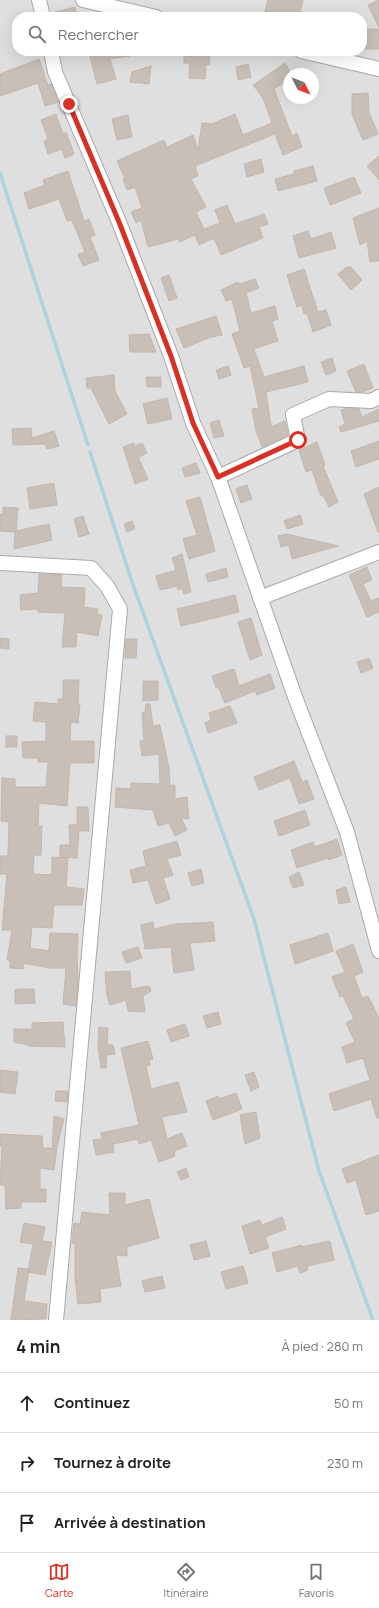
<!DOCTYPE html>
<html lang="fr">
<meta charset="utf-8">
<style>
:root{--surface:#fff;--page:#f2f2f2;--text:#202124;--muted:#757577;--line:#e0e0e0;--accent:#d93025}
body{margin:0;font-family:Manrope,sans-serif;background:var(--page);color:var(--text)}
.compass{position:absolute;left:283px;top:68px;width:36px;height:36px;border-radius:50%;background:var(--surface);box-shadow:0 4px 16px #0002;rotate:132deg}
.stop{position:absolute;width:12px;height:12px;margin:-9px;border:3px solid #d93025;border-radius:50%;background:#fff}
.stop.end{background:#d93025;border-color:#fff;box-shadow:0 1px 4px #0008}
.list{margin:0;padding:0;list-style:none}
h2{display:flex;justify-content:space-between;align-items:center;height:52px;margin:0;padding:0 16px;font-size:17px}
h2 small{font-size:13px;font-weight:400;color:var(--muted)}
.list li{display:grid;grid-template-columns:26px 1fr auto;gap:12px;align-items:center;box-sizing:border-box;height:60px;padding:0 16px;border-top:1px solid var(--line)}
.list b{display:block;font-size:15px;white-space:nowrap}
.list em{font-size:13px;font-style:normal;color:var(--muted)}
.icon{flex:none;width:22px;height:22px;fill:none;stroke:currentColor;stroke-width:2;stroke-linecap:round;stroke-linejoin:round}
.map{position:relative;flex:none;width:379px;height:1320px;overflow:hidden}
.search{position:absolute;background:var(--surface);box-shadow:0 4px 16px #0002;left:12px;right:12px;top:12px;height:44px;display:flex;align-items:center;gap:10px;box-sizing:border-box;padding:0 14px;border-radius:16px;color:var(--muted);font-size:15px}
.sheet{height:232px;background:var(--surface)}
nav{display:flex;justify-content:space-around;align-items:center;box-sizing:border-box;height:56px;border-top:1px solid var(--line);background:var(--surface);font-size:11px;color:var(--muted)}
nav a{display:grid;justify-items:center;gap:2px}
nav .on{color:var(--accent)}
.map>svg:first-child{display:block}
.residential{fill:#e0dfdf;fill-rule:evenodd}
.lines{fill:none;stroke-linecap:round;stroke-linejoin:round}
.stream{stroke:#aad3df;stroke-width:3.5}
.building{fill:#c7bfb8;stroke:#c4b6ab}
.minor-casing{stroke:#a9a9a9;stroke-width:16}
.minor{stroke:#fff;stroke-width:14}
.route{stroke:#d93025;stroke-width:5}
</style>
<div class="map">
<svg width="379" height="1320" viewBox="0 0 379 1320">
<rect width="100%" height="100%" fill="#f2efe9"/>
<path class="residential" d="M0 0H379V1320H0ZM17 17H362V51H17ZM289 74H313V98H289Z"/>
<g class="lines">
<g class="stream">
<path d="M0 173 88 445"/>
<path d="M90 452 132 582 254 919 319 1171 373 1320"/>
</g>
</g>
<g class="building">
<path d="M268 0H303L299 17 265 12Z"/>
<path d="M379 0V28L368 5Z"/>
<path d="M75 7 77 17H51V13Z"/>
<rect x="362" y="29" width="17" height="20"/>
<path d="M95 51H130V56L110 59 116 79 97 84 89 52Z"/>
<path d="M184 51H210L209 65 206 64 205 79 189 78 190 63H184Z"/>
<path d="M39 59 48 85 51 84 58 102 45 106 38 83 0 96V74Z"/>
<path d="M285 63 289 70V79L274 89 292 136 297 133 302 147 283 155 275 134 195 166 198 176 191 179 206 207 196 212 204 229 220 223 215 210 227 205 235 224 264 214 268 224 259 227 263 238 221 255 214 238 199 245 195 235 179 242 178 239 148 247 141 220 136 223 131 212 142 208 135 187 127 190 123 179H125L117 161 164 140 167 147 193 135 198 150 202 123 212 124 235 114 243 135 272 123 263 98 253 85Z"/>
<path d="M248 64 251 77 238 80 236 67Z"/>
<path d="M151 66 149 84 130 82 132 72Z"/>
<path d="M368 93 369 112 378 134 363 140 352 114V94Z"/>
<path d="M56 114 63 134 66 132 74 154 65 158 62 149 48 154 44 141 48 139 41 120Z"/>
<path d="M128 115 132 137 117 140 112 119Z"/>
<path d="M379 156V180L367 166Z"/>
<path d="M261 159 264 172 247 177 244 164Z"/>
<path d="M313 166 317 181 278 191 275 179 294 174V171Z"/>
<path d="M68 171 84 221 89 219 95 235 90 237 99 260 83 266 78 254 85 252 72 220 67 221 59 199 29 209 24 193 45 185 43 180Z"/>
<path d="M354 177 361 193 330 205 324 188Z"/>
<path d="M379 208V261L370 262 367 241 360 245 353 218Z"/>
<path d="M308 231 311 239 331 232 336 248 299 258 293 236Z"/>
<path d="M347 267H351L362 280 351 290 338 274Z"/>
<path d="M304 269 318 312 326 310 331 325 313 332 307 313 304 314 302 305 297 307 287 275Z"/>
<path d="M169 275 177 298 169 301 161 278Z"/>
<path d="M255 279 259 288 246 293 251 313 275 306 278 319 272 321 278 341 254 349 264 377 304 366 308 382 266 392 271 427 285 421 288 435 262 447 256 431 252 409 259 408 250 366 244 368 232 334 240 331 232 299 226 301 221 290 238 282 239 284Z"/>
<path d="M216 316 222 335 211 337 184 348 176 329Z"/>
<path d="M149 334 156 352H130L129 335Z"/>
<path d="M332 358 336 371 326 375 321 362Z"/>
<path d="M364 364 373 388 362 392H356L347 371Z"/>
<path d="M228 366 231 375 219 379 216 370Z"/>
<path d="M114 375 115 391 127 414 109 424 91 388H87L86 378Z"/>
<path d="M146 377H161V387H147Z"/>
<path d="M167 398 172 419 148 424 143 404Z"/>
<path d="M348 408 359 409 362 417 379 409V421L341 432 339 427 345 424 341 410Z"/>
<path d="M219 420 224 436 214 438 210 423Z"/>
<path d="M31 428 32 438 54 431 59 446 47 449 45 444 13 445 12 429Z"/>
<path d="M379 441V459L356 467 351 451Z"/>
<path d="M317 442 325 465 323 466 338 502 329 507 323 495 321 496 312 470 306 472 299 450Z"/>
<path d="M134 443 135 446 142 443 147 453 139 457V459L148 479 135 484 123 447Z"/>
<path d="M196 463 200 473 185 477 182 468Z"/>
<path d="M54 483 57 505 30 509 27 488Z"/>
<path d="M247 485 252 499 241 503 236 489Z"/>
<path d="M379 487V532H378L364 494Z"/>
<path d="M200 497 215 551 189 559 183 539 197 535 186 501Z"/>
<path d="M3 507 18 508 16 531 49 524 52 540 14 549 15 532 0 531V514L3 515Z"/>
<path d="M300 515 303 524 287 529 284 521Z"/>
<path d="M83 516 89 534 79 537 74 519Z"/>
<path d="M132 521 135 529 127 532 124 524Z"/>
<path d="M287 534 338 546 292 559 289 545 281 547 278 536Z"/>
<path d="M182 554 191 592 184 594 182 588 178 590 177 586 160 590 156 576 176 570 172 558Z"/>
<path d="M367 567 372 580 363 584 371 601 379 598V612L367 617 349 575Z"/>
<path d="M226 568 228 577 208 582 206 574Z"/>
<path d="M39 574 62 575 61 587 85 588 84 607 98 609 97 614 102 615 98 636 77 632 76 647H62L65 613 38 612V609L21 610 20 595 38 593Z"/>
<path d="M235 595 239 612 181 626 177 609Z"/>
<path d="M251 618 262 655 250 660 238 622Z"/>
<path d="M0 638 9 639V649L0 648Z"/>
<path d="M126 639H137L136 658H125Z"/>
<path d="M369 658 373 668 361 673 357 662Z"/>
<path d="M234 669 239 686 270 674 275 688 257 695 255 691 225 703 218 687 216 688 212 676Z"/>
<path d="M63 680H79L78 704H80L78 723 71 722 70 741H94V763H70L67 806 39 803 38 826H42L41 855H34L33 874 52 875V857L68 858 66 887 84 889 82 905H54L52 928 32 927 30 948 49 951 50 933 78 934 77 957 78 978 76 1006 63 1004 66 968H49L23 963 24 969 10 968V961L7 960 12 930H2L7 874H0V856H8L9 822 1 821 2 778 15 779V787H46L48 762H38V758H23L22 742 46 741V722L33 721 35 702 58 704V699H63Z"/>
<path d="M143 681H158V700L143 701Z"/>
<path d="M146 704H150L153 726 160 725 169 768 170 785H175V799L187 797 189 819 181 818 187 830 175 836 169 823 158 826 153 810 115 807 116 788 131 789V783L160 784 159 754 142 756 140 741H144L142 713 145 712Z"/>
<path d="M230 706 237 723 208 733 205 723 211 720 209 713Z"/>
<rect x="6" y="736" width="11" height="11"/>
<path d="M294 761 302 782 307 780 314 799 299 804 290 778 259 790 254 777Z"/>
<path d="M77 807H88L89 831H79L77 858 60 857V845H70L69 825H77Z"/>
<path d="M305 810 310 825 279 836 274 821Z"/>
<path d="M337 839 342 855 329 860 328 858 297 868 291 850 313 842 315 847Z"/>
<path d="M177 841 181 855 167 859 173 875 163 878 170 899 156 904 148 880 133 883 130 870 146 866 143 851Z"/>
<path d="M201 869 204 883 192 886 188 873Z"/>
<path d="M299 872 304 885 293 888 289 877Z"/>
<path d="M346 887 350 902 339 904 336 890Z"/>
<path d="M153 922 154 929 176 924 213 922 215 941 190 943 194 970 174 973 171 947 145 949 141 925Z"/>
<path d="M328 933 333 951 295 964 290 945Z"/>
<path d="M353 944 363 972 354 976 362 998 368 996 379 1018V1118H377L371 1099 334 1111 329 1094 370 1080 363 1058 347 1063 342 1047 355 1042 346 1023 354 1019 343 996 340 997 332 977 345 972 336 951Z"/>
<path d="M138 947 142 958 126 963 122 952Z"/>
<path d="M130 971 131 989 149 986 151 991 143 996 145 1012 128 1011 126 1000 110 1005 107 996 105 972Z"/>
<path d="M19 989H34L35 1003 15 1004V990Z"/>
<path d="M218 1012 221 1024 207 1028 203 1016Z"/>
<path d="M63 1022 65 1047 28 1046V1045L14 1042V1029H32V1023Z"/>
<path d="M185 1024 189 1036 171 1042 167 1030Z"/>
<path d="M99 1027 108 1028 107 1045H113L115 1054 107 1055 106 1068H101L98 1046Z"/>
<path d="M148 1041 153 1059 149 1060 150 1065 146 1066 151 1089 178 1082 187 1112 162 1117 167 1139 182 1133 187 1146 174 1151 175 1156 159 1162 151 1140 139 1144 138 1139 113 1144 114 1152 96 1155 93 1140 102 1139 101 1133 139 1125 121 1048Z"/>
<path d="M0 1070 18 1072 15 1094 0 1092Z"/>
<path d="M254 1072 259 1087 251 1091 245 1075Z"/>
<path d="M56 1091H68L67 1102 55 1101Z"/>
<path d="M236 1093 242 1109 213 1120 206 1101 218 1096 219 1099Z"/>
<path d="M256 1112 260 1138 245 1144 240 1115Z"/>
<path d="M54 1116 64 1119 57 1147 52 1146Z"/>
<path d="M0 1134 42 1136 43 1148H57L54 1170 40 1168V1189H46V1202H21V1208L6 1209 5 1185H0L2 1146H0Z"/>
<path d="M379 1155V1211L366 1215 356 1180 347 1183 342 1169Z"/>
<path d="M186 1168 189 1177 181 1180 177 1172Z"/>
<path d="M109 1193H125V1205L149 1199 159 1238 127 1247V1256L116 1255 121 1286 100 1289 101 1302 78 1304 75 1277V1243H72L74 1223 80 1224 82 1212 110 1215Z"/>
<path d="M282 1217 286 1229 265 1237 269 1248 250 1254 242 1226 260 1220 262 1225Z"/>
<path d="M24 1223 45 1227 42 1241 52 1242 45 1275 28 1272 33 1244 20 1242Z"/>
<path d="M206 1241 210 1256 194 1260 190 1245Z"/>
<path d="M330 1241 334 1260 307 1266 308 1270 300 1273 298 1266 277 1272 272 1253 302 1245V1247Z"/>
<path d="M243 1266 248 1283 226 1289 221 1272Z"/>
<path d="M18 1268 29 1269 24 1301 47 1304 46 1319 11 1320Z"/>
<path d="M162 1276 165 1288 145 1292 142 1281Z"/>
</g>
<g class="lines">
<g class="minor-casing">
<g id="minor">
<path d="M39 0 43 17"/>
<path d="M83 0 156 17"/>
<path d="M51 51 55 72 119 222 171 356 193 423 218 477 295 697 347 832 379 951"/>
<path d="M301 51 379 69"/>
<path d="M218 477 298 440 293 415 329 399 371 401 379 397"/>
<path d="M0 563 91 568 107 586 120 609 56 1320"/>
<path d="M260 598 379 552"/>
</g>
</g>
<use href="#minor" class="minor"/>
</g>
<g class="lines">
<path class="route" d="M69 104 119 222 171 356 193 423 218 477 298 440"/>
</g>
</svg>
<svg class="compass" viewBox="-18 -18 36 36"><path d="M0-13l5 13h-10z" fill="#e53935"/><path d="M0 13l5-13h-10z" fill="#757577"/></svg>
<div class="stop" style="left:298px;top:440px"></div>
<div class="stop end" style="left:69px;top:104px"></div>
<div class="search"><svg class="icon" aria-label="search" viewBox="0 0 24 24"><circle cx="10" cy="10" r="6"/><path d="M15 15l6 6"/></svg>Rechercher</div>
</div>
<section class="sheet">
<h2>4 min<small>À pied · 280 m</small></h2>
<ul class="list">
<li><svg class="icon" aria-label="ahead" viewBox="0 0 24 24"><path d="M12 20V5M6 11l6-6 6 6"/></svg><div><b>Continuez</b></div><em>50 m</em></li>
<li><svg class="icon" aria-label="right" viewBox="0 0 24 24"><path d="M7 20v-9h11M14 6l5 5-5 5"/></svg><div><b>Tournez à droite</b></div><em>230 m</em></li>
<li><svg class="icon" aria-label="arrive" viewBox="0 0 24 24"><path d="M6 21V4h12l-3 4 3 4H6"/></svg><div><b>Arrivée à destination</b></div></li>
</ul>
</section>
<nav>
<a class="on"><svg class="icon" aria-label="map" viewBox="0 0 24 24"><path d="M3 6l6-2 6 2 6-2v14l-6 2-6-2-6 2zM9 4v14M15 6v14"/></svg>Carte</a>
<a><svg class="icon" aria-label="directions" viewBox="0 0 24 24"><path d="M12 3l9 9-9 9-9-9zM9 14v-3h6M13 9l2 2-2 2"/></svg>Itinéraire</a>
<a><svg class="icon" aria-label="saved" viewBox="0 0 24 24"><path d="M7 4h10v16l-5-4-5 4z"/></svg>Favoris</a>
</nav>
